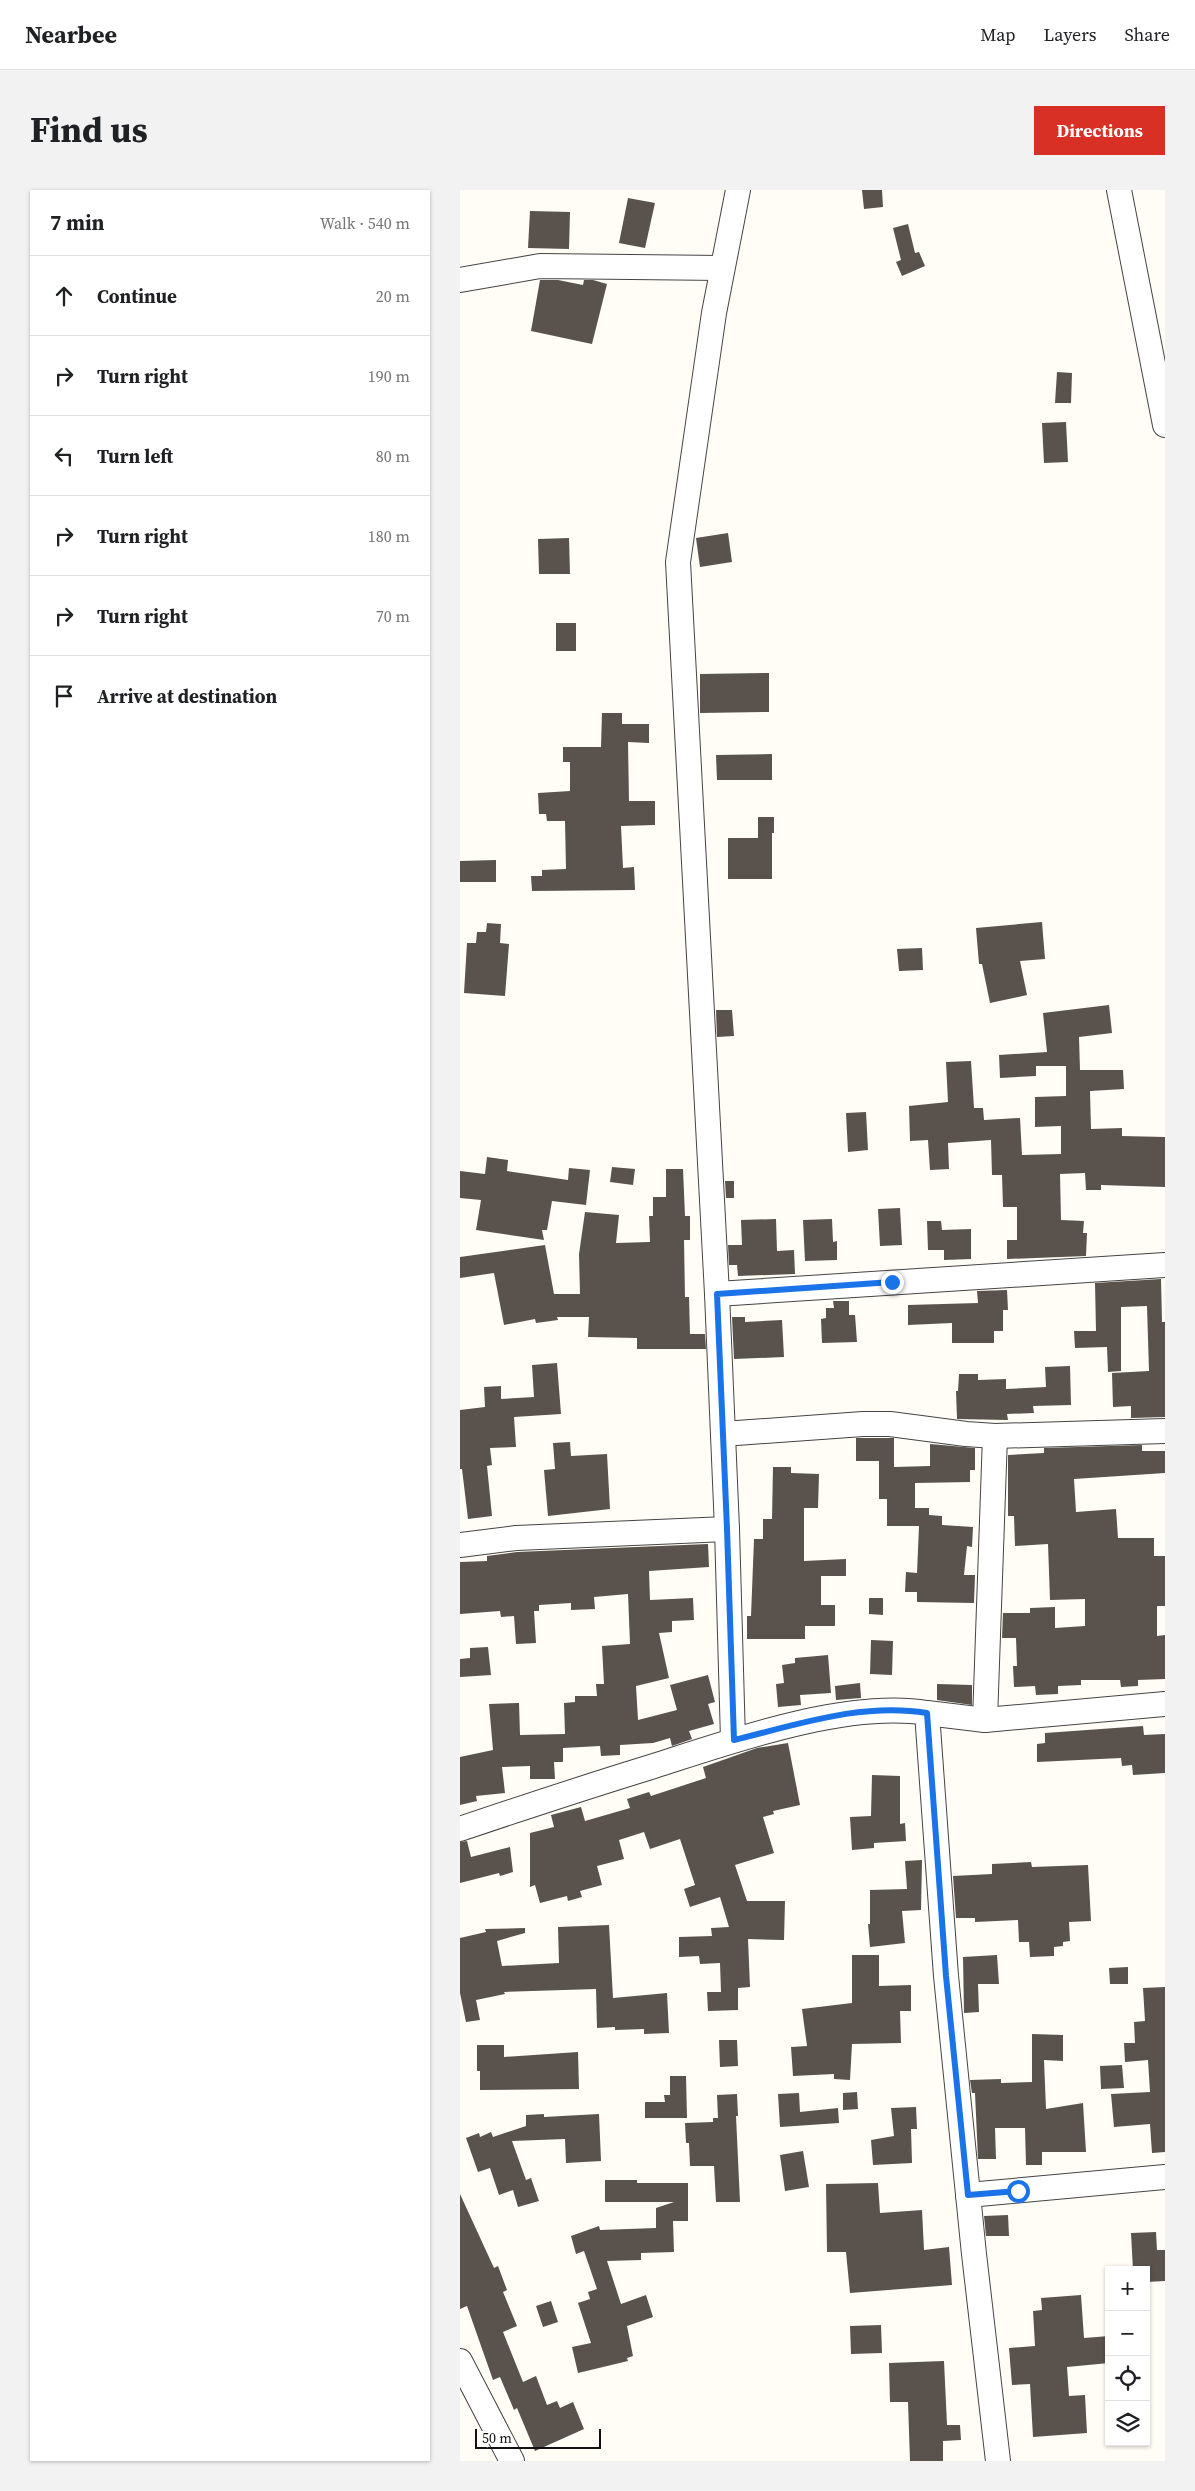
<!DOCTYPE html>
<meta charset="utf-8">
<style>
:root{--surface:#fff;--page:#f2f2f2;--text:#202124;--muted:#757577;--line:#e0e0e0;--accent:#d93025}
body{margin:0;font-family:"Source Serif 4",serif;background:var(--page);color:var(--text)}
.controls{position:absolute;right:15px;bottom:15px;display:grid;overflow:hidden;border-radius:0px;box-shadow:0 1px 4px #0004}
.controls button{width:45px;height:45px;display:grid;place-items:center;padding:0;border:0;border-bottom:1px solid var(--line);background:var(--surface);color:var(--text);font:25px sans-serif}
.scale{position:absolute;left:15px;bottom:12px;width:126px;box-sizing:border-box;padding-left:5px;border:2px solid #111;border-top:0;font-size:14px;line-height:18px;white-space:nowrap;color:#111;-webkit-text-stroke:4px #fff;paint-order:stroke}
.stop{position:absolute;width:15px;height:15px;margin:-11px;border:4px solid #1a73e8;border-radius:50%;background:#fff}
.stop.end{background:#1a73e8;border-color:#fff;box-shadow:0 1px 5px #0008}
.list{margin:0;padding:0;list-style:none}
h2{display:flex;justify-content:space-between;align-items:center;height:65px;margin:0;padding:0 20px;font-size:21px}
h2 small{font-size:16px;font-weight:400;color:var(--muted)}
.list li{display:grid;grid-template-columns:32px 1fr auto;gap:15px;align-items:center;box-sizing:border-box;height:80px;padding:0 20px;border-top:1px solid var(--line)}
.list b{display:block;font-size:19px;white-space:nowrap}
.list em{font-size:16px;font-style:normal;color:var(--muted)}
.icon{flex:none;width:28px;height:28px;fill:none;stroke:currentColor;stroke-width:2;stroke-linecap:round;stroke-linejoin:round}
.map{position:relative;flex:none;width:705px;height:2271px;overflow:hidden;border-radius:0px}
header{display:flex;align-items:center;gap:30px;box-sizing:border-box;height:70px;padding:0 25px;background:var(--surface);border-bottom:1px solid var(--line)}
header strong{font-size:24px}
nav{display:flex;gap:28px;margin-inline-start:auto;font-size:18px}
.intro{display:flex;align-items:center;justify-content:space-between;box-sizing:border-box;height:120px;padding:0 30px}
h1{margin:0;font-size:35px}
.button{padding:12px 22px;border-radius:0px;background:var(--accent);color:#fff;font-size:18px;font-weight:700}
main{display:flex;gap:30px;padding:0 30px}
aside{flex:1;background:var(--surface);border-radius:0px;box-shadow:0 1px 4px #0004}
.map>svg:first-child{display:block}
.building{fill:#5a524d}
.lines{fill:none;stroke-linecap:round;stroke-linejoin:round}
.minor-casing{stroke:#444;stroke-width:26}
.minor{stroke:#fff;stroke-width:24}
.route{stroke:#1a73e8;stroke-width:6}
</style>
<header>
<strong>Nearbee</strong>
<nav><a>Map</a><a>Layers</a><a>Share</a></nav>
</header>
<div class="intro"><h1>Find us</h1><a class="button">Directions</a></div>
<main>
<aside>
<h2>7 min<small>Walk · 540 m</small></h2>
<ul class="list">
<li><svg class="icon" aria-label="ahead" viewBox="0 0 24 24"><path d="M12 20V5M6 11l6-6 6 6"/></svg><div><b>Continue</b></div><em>20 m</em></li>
<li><svg class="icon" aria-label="right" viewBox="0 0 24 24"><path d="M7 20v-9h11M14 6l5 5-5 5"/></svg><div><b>Turn right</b></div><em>190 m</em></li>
<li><svg class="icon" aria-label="left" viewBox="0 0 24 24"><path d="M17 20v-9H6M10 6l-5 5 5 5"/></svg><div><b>Turn left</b></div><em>80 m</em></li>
<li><svg class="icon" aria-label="right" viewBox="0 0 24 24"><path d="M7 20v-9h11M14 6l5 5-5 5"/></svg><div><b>Turn right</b></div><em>180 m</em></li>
<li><svg class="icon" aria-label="right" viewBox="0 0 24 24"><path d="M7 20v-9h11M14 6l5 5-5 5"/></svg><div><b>Turn right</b></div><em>70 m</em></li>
<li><svg class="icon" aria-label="arrive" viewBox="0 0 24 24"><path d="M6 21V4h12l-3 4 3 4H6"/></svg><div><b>Arrive at destination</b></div></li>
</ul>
</aside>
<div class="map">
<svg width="705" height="2271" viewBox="0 0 705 2271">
<rect width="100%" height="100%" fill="#fffdf5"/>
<g class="building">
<path d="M402 0H422L423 17 404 19Z"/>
<path d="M168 8 195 13 185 58 159 53Z"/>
<path d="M70 21 110 22 109 59 68 58Z"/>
<path d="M448 34 455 63 459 62 465 76 442 86 436 72 441 70 433 38Z"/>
<path d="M80 90H98L123 95 124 90H133L147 94 132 154 71 141Z"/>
<path d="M597 182 612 183 611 213H595Z"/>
<path d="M606 232 608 272 584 273 582 233Z"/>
<path d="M268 343 272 372 240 377 236 348Z"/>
<path d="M109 348 110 384H79L78 349Z"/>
<rect x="96" y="433" width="20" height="28"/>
<path d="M309 483V522L240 523V484Z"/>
<path d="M142 523H162V534H189V553L168 552 169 611H195V635L161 636 163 678 174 677 175 700 72 701 71 686H82V680L106 679 105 631H87L86 624H79L78 603 110 601V572H103V557H141Z"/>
<path d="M312 564V590H257L256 565Z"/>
<path d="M298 627H314V643H312V689H268V648H298Z"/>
<path d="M36 670V692H0V671Z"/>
<path d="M582 732 585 769 560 771 567 805 530 813 522 774H519L516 738Z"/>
<path d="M27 733 41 734 40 753 49 754 45 806 4 803 7 753H16L17 742H26Z"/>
<path d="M462 758 463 780 439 781 437 759Z"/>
<path d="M649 815 652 843 619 847 620 880H663L664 899 630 901 631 939 662 938V946L705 947V997L641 995V1000H626L625 983 600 984 601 1030 624 1031 623 1043H627L626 1066 547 1069V1050H557V1017H543L542 985H532L531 950 488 953 489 979 470 980 468 950 450 951 449 916 488 912 486 872 511 871 514 918H523L524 930 560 928 562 965 601 964V936L575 937V907L606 906V876H576V886L540 888 539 865 587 862 583 823Z"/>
<path d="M256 820H272L274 846 257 847Z"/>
<path d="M406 922 408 960 388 962 386 923Z"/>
<path d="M27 967 48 970 47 981 108 990 109 978 130 980 126 1015 92 1011 87 1040H82L84 1050 16 1040 21 1010 0 1008V981L25 984Z"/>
<path d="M152 977 175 979 173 995 150 992Z"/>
<path d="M206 979H223L225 1026H230V1050H224L225 1107H229L230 1144H245L246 1159H177V1148L128 1147 129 1127H97L98 1130 76 1133 75 1129 44 1135 34 1083 0 1088V1067L85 1055 94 1104H120L119 1064 125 1022 159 1025 156 1053 190 1052 189 1026H193V1007H206Z"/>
<path d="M265 991H274V1008H266Z"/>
<path d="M440 1018 442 1055 420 1056 418 1019Z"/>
<path d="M316 1029 317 1061 334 1060 335 1084 278 1086 277 1075H269L268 1055H282L281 1030Z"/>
<path d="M372 1029 373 1052 377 1051V1070L345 1071 343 1030Z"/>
<path d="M467 1031H481L482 1040 511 1039V1069L484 1070V1060H468Z"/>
<path d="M701 1089 702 1132H705V1227L671 1228V1216L653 1217 652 1183 689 1181 687 1116 661 1117V1181L648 1182 647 1157 615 1158 614 1141H636L635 1093Z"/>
<path d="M547 1100 548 1120H543V1141H534V1153H492V1133L448 1135V1115L518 1113 517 1101Z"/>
<path d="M373 1111H389V1125H395L397 1152 362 1153 361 1129 366 1128V1118H374Z"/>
<path d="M272 1127H285V1132L322 1130 324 1167 274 1169Z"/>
<path d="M97 1173 101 1224 54 1227 56 1257 30 1258 32 1275 27 1276 32 1326 8 1329 2 1279H0V1220L25 1217 24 1197 41 1196V1209L74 1207 72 1175Z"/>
<path d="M610 1176 611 1215 573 1216 574 1223 547 1224 548 1230 497 1229 496 1201H498L499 1184H518V1190L546 1189V1199L586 1197 585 1177Z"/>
<path d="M396 1248H434V1277L470 1276V1254L515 1258V1280H510V1292L455 1293V1318H469V1325L482 1326V1335L513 1337 512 1357 507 1356 504 1385H515L514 1413 457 1412V1402H445L446 1382 457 1383 459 1336H427V1309H419V1271H396Z"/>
<path d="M110 1252 111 1266 147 1264 150 1319 88 1326 84 1280 95 1279 93 1253Z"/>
<path d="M682 1255V1261H705V1283L614 1289 616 1322 656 1319 658 1348H694V1366H705V1416H697V1446L705 1445V1489L678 1490V1496L661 1497 660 1490H621V1495L598 1496V1504L576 1505 575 1496 554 1497 553 1476H557L556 1448H542L543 1423H570V1418L595 1417V1438L625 1436V1409L590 1410 588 1354 555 1356 554 1326H548V1265L584 1263V1258Z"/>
<path d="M313 1277H331V1283L359 1284 358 1318H344V1371L386 1369V1386H361V1415H375V1436H345V1449H287V1426H291L294 1349H303V1329H312Z"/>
<path d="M248 1354 249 1377 189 1381 190 1410 233 1408 234 1430 212 1431V1442L199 1443 209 1488 176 1496 178 1530 217 1520 210 1495 248 1485 255 1512 248 1514 254 1534 229 1541 232 1549 212 1556 210 1548 193 1553 160 1555V1565L141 1566 140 1556 103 1558V1572H94L95 1589H70V1576L42 1577 45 1603 16 1606 17 1611 0 1615V1567L33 1560 29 1514 59 1513 60 1545 105 1544 104 1513 115 1512V1506H137L136 1494H144L142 1456 170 1454 168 1404 134 1407 135 1419 111 1420V1413L79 1415V1421H74L76 1453 56 1454 54 1426 41 1427 40 1421 0 1424V1372L27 1371V1366L57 1362Z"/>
<path d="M409 1408H423V1425L409 1424Z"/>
<path d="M411 1450 433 1451 432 1485 410 1484Z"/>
<path d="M28 1457 31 1485 0 1487V1469L10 1468V1458Z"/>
<path d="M368 1465 371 1503 340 1505 341 1515 318 1517 316 1494 324 1493 322 1475 335 1473V1468Z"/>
<path d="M400 1493 401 1508 376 1510 375 1496Z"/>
<path d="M477 1494 512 1495V1515L477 1510Z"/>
<path d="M683 1536 684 1545 705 1544V1583L673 1585 672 1575 662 1576 661 1568 577 1572V1554L585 1553V1543Z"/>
<path d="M328 1553 340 1615 313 1621 314 1624 303 1627 314 1663 275 1675 287 1711H325L324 1750 288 1749 290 1797 278 1798V1820L248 1821 247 1802H261L260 1773 240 1774 239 1766 219 1767V1747L252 1746 251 1738 269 1737 260 1707 230 1717 224 1699 235 1695 220 1649 190 1659 184 1642 159 1650 164 1669 137 1676 142 1695 120 1701 122 1707 108 1711 107 1706 80 1713 75 1695 70 1697V1643L94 1637 91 1625 121 1617 125 1631 170 1618 167 1609 189 1602 191 1606 246 1588 243 1577 297 1558Z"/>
<path d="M412 1585 440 1586V1634L445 1633 446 1651 414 1653V1658L392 1660 390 1627 411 1626Z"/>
<path d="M7 1651 11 1667 50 1657 53 1682 40 1686 39 1683 0 1693V1652Z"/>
<path d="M462 1670 461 1720 442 1721 445 1753 410 1757 408 1734H410V1700L447 1699 445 1671Z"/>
<path d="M571 1672 572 1677 628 1675 631 1731 609 1732 610 1751 603 1752V1756L594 1757V1766L570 1767 569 1752H559L558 1730 515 1732V1728H496L493 1686 532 1684V1674Z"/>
<path d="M149 1735 153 1808 207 1803 209 1843 184 1844V1839L155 1840V1837L137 1838 136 1799 44 1802 45 1804 16 1810 20 1830 6 1832 0 1803V1748L26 1742 25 1739 65 1738V1743L37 1751 42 1776 99 1773 98 1737Z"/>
<path d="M392 1765H419V1796L451 1795V1821H440L441 1853 392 1854 390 1890 374 1889V1884L333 1886 331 1857 347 1856 342 1819 392 1813Z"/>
<path d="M537 1765 539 1794H518L519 1822 504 1823 503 1767Z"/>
<path d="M668 1777V1794H650L649 1778Z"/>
<path d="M705 1797V1962L692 1963 690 1934 654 1937 651 1904 690 1902 688 1870 665 1872 664 1853H675L674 1832 685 1831 683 1798Z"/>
<path d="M572 1844 603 1845V1871L584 1870 586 1919 623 1913 626 1962H582V1975H566L565 1938H535L536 1969H518L515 1903H512L510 1890 541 1889V1893L572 1892Z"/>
<path d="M259 1850H277L278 1876 260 1877Z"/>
<path d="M17 1855H44V1867L118 1862 119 1899 20 1900V1881H17Z"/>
<path d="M662 1875 664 1898 641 1899 640 1876Z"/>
<path d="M210 1886H226L227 1928H185V1912H205L204 1905H210Z"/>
<path d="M397 1902 398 1919 383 1920V1903Z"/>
<path d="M339 1903 340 1922 378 1918 379 1933 320 1937 318 1904Z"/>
<path d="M277 1904 278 1926H276L280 2012H256L254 1976H230L229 1953H226L225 1933 253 1932V1928H258L257 1905Z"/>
<path d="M456 1917 457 1939H451L452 1973 413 1975 411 1950 434 1946 431 1918Z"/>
<path d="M84 1924V1927L139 1924 141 1971 106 1973 105 1949 52 1951 66 1990 71 1988 79 2011 58 2017 53 2000 39 2005 30 1978 18 1982 6 1948 19 1943 20 1947 31 1942 33 1947 66 1936V1925Z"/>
<path d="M343 1961 349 1997 325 2001 320 1965Z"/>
<path d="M145 1990H177V1993H228V2031H213L214 2062 181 2063V2070L147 2071 161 2114 186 2105 193 2127 167 2136 173 2166 167 2168 168 2171 118 2183 112 2157 131 2153 118 2113 130 2109 128 2102 137 2099 124 2061 116 2064 111 2046 139 2036 140 2040 196 2038V2018L214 2012H145Z"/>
<path d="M418 1993 420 2023 462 2020 464 2060 489 2057 492 2095 390 2103 386 2062H367L366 1994Z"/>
<path d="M0 2004 34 2078 38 2076 47 2100 43 2102 57 2136 43 2142 63 2192 76 2186 87 2215 97 2211 100 2218 113 2212 124 2239 75 2261 57 2218 54 2220 40 2187 33 2190 7 2116 0 2119Z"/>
<path d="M548 2025 549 2046H526L524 2026Z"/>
<path d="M696 2042 697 2060H705V2091L686 2092V2080H673L671 2043Z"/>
<path d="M621 2105 624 2148 649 2146V2173L607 2177 609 2206 625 2205 627 2243 573 2247 570 2194 552 2195 549 2158 575 2156 573 2121 582 2120 581 2108Z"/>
<path d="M91 2111 98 2132 83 2137 76 2116Z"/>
<path d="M421 2135 422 2163 391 2164 390 2136Z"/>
<path d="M484 2171 487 2235H500L501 2250 483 2251V2271H450L448 2212H430L429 2173Z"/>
</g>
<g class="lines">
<g class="minor-casing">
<g id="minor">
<path d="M659 0 705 235"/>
<path d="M0 90 80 76 262 78"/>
<path d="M257 1104 705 1075"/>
<path d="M263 1244 403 1234H430L506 1244 535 1246 705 1241"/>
<path d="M0 1355 56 1348 267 1339"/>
<path d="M467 1523 525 1530 705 1514"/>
<path d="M525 1530 535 1246"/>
<path d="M273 1550 267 1339 257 1104 218 372 254 123 278 0"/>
<path d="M0 1639C65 1617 129 1596 194 1576 272 1551 386 1510 467 1523L486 1786 514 2064 538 2271"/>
<path d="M508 2005 705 1987"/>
<path d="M0 2171 52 2271"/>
</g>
</g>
<use href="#minor" class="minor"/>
</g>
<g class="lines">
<path class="route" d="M432 1092 257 1104 267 1339 274 1550C336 1535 402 1512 467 1523L486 1786 508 2005 558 2001"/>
</g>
</svg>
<div class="controls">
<button>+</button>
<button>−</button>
<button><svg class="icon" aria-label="locate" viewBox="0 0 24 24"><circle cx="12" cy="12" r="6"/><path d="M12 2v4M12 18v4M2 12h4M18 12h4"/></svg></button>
<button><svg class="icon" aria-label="layers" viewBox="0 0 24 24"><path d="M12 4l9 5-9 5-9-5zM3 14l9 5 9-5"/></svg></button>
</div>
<div class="scale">50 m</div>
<div class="stop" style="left:558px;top:2001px"></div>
<div class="stop end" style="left:432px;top:1092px"></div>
</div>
</main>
